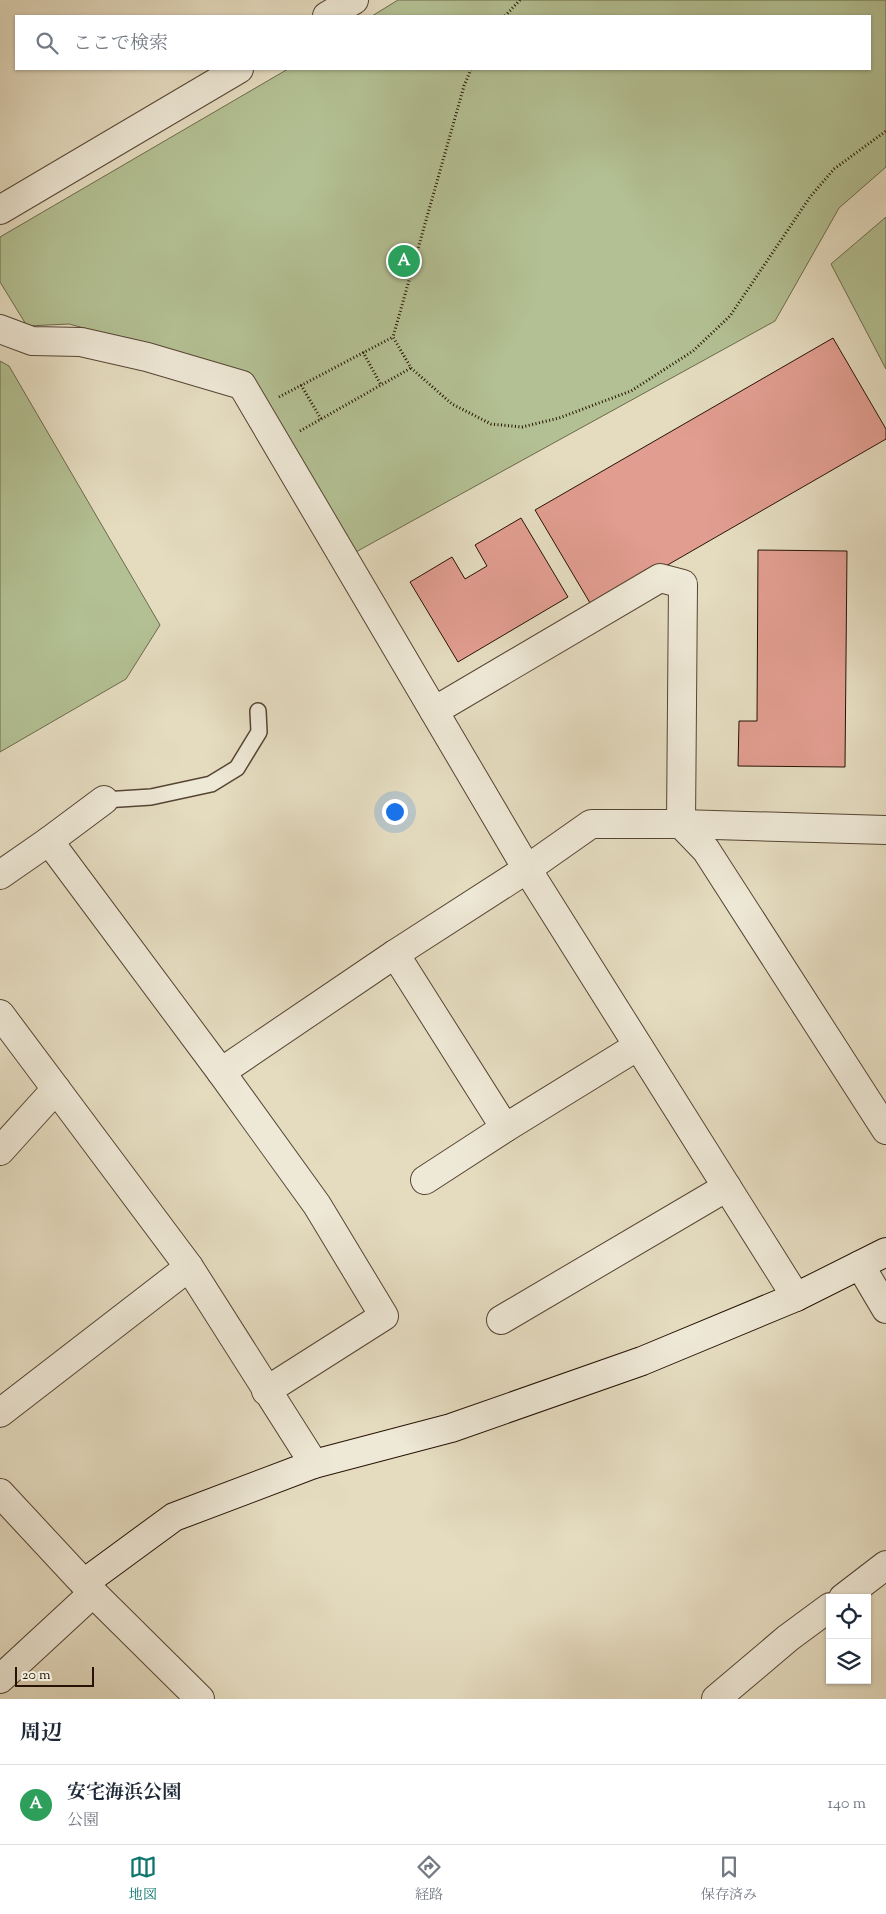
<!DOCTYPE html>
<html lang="ja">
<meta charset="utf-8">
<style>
:root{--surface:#fff;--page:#f2f2f3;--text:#1f2937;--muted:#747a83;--line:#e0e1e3;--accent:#0f766e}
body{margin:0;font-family:"Sorts Mill Goudy","Noto Serif JP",serif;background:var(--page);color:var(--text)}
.controls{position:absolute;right:15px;bottom:15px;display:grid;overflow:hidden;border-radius:0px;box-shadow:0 1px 4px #0004}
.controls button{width:45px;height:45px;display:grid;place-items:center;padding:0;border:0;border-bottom:1px solid var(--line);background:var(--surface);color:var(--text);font:25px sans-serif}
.scale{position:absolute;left:15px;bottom:12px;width:79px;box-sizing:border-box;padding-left:5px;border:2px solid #261305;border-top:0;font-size:14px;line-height:18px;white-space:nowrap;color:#261305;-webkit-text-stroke:4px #eee8d6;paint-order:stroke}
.you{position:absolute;left:394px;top:811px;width:18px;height:18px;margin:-12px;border:4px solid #fff;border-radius:50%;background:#1a73e8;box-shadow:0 0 0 8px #1a73e833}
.badge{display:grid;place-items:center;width:32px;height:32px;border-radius:50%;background:var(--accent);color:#fff;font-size:16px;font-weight:700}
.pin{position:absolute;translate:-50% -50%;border:2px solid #fff;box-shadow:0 1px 5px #0006}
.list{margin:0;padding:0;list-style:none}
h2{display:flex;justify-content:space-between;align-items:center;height:65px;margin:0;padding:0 20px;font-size:21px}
h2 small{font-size:16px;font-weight:400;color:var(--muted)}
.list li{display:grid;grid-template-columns:32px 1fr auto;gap:15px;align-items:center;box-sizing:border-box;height:80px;padding:0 20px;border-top:1px solid var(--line)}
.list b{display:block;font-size:19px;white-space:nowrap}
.list p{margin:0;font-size:16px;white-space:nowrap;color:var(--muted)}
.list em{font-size:16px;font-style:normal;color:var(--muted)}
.icon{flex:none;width:28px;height:28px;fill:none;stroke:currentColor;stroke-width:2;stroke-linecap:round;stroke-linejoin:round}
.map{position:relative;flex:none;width:886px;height:1699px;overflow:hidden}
.search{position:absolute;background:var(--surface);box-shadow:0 1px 4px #0004;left:15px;right:15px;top:15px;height:55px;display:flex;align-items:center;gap:12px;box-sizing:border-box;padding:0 18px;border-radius:0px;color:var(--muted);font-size:19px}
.sheet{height:145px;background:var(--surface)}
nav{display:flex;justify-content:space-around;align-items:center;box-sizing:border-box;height:70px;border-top:1px solid var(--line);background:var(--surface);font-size:14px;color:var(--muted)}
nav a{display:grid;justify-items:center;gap:2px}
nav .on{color:var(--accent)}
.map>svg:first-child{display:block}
.green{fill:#b3c093;stroke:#6c6a4c}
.building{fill:#e19d90;stroke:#261305}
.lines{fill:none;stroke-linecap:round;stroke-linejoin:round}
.lane-casing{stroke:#564534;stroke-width:18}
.street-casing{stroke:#564534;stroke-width:30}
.secondary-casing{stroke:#261305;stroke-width:30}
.path{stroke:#261305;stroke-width:3;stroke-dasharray:1 2.5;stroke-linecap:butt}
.lane{stroke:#eee8d6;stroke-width:15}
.street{stroke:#eee8d6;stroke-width:28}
.secondary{stroke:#eee8d6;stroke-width:28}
</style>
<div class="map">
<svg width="886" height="1699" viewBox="0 0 886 1699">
<rect width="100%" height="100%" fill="#e5dcc0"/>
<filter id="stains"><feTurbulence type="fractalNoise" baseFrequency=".004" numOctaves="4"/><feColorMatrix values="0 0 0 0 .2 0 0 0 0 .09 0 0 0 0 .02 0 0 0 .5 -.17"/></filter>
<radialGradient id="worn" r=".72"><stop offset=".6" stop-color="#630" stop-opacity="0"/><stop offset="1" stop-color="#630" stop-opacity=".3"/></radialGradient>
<g class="green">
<path d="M398 0H886V167L839 208 775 321 354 553 256 409 247 372 69 324 27 326 0 282V237L288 69H870V16H372Z"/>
<path d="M886 217V369L831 264Z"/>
<path d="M0 361 9 366 160 625 126 679 0 752Z"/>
</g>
<g class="building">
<path d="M833 338 886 429V439L593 608 535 510Z"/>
<path d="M521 518 568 597 458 662 410 582 452 557 465 579 487 566 475 545Z"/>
<path d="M758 550 847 551 845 767 738 766 739 721H757Z"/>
</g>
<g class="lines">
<g class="lane-casing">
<path id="lane" d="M104 800 151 797 211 784 237 768 259 732 258 711"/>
</g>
<g class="street-casing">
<g id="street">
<path d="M327 16 354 0"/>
<path d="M0 210 239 69"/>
<path d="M0 329 32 341 81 342 147 357 242 385 527 869 796 1297"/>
<path d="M434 711 660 578 683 584 681 824 706 850 886 1130"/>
<path d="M49 841 104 800"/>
<path d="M0 875 49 841 221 1072 317 1205 384 1316 266 1391"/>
<path d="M395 954 505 1128"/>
<path d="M0 1014 189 1267 314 1464"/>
<path d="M221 1072 395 954 527 869 591 824H681L886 830"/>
<path d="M0 1151 56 1089"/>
<path d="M425 1180 505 1128 638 1046"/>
<path d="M860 1265 886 1309"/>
<path d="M501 1320 727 1187"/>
<path d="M0 1413 189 1267"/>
<path d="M0 1493 93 1593 200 1699"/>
<path d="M843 1598 886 1565"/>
<path d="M0 1679 93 1593"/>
<path d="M716 1699 788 1638 830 1607"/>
</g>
</g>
<g class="secondary-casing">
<path id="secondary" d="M84 1583 174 1517 314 1464 451 1428 642 1361 796 1297 886 1252"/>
</g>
<g class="path">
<path d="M505 16 520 0"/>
<path d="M471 69 464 86 393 337 411 368 452 404 491 424 522 427 559 418 631 391 693 351 730 316 810 197 834 169 886 131"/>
<path d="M363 352 381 385"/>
<path d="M301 385 321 419"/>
<path d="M279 397 393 337"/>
<path d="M300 431 411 368"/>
</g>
<use href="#lane" class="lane"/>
<use href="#street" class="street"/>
<use href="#secondary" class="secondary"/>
</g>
<rect width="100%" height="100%" filter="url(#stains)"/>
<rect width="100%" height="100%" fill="url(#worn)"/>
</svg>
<div class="controls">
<button><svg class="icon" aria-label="locate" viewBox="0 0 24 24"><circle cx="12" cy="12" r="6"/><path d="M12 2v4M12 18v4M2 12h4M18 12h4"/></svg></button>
<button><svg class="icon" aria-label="layers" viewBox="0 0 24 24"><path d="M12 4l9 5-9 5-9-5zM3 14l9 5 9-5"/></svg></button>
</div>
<div class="scale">20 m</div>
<div class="you"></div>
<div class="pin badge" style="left:404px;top:261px;background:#2e9e5b">A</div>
<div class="search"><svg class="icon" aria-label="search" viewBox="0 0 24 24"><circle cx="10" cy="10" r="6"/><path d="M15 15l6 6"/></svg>ここで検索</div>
</div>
<section class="sheet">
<h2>周辺<small></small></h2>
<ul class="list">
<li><span class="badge" style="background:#2e9e5b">A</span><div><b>安宅海浜公園</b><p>公園</p></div><em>140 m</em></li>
</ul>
</section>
<nav>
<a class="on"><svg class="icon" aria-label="map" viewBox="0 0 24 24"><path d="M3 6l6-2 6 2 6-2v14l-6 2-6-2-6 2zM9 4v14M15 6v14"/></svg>地図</a>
<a><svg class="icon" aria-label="directions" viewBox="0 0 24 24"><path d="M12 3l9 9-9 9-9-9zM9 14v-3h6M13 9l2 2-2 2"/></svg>経路</a>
<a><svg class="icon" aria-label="saved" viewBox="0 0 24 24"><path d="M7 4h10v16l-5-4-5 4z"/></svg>保存済み</a>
</nav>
